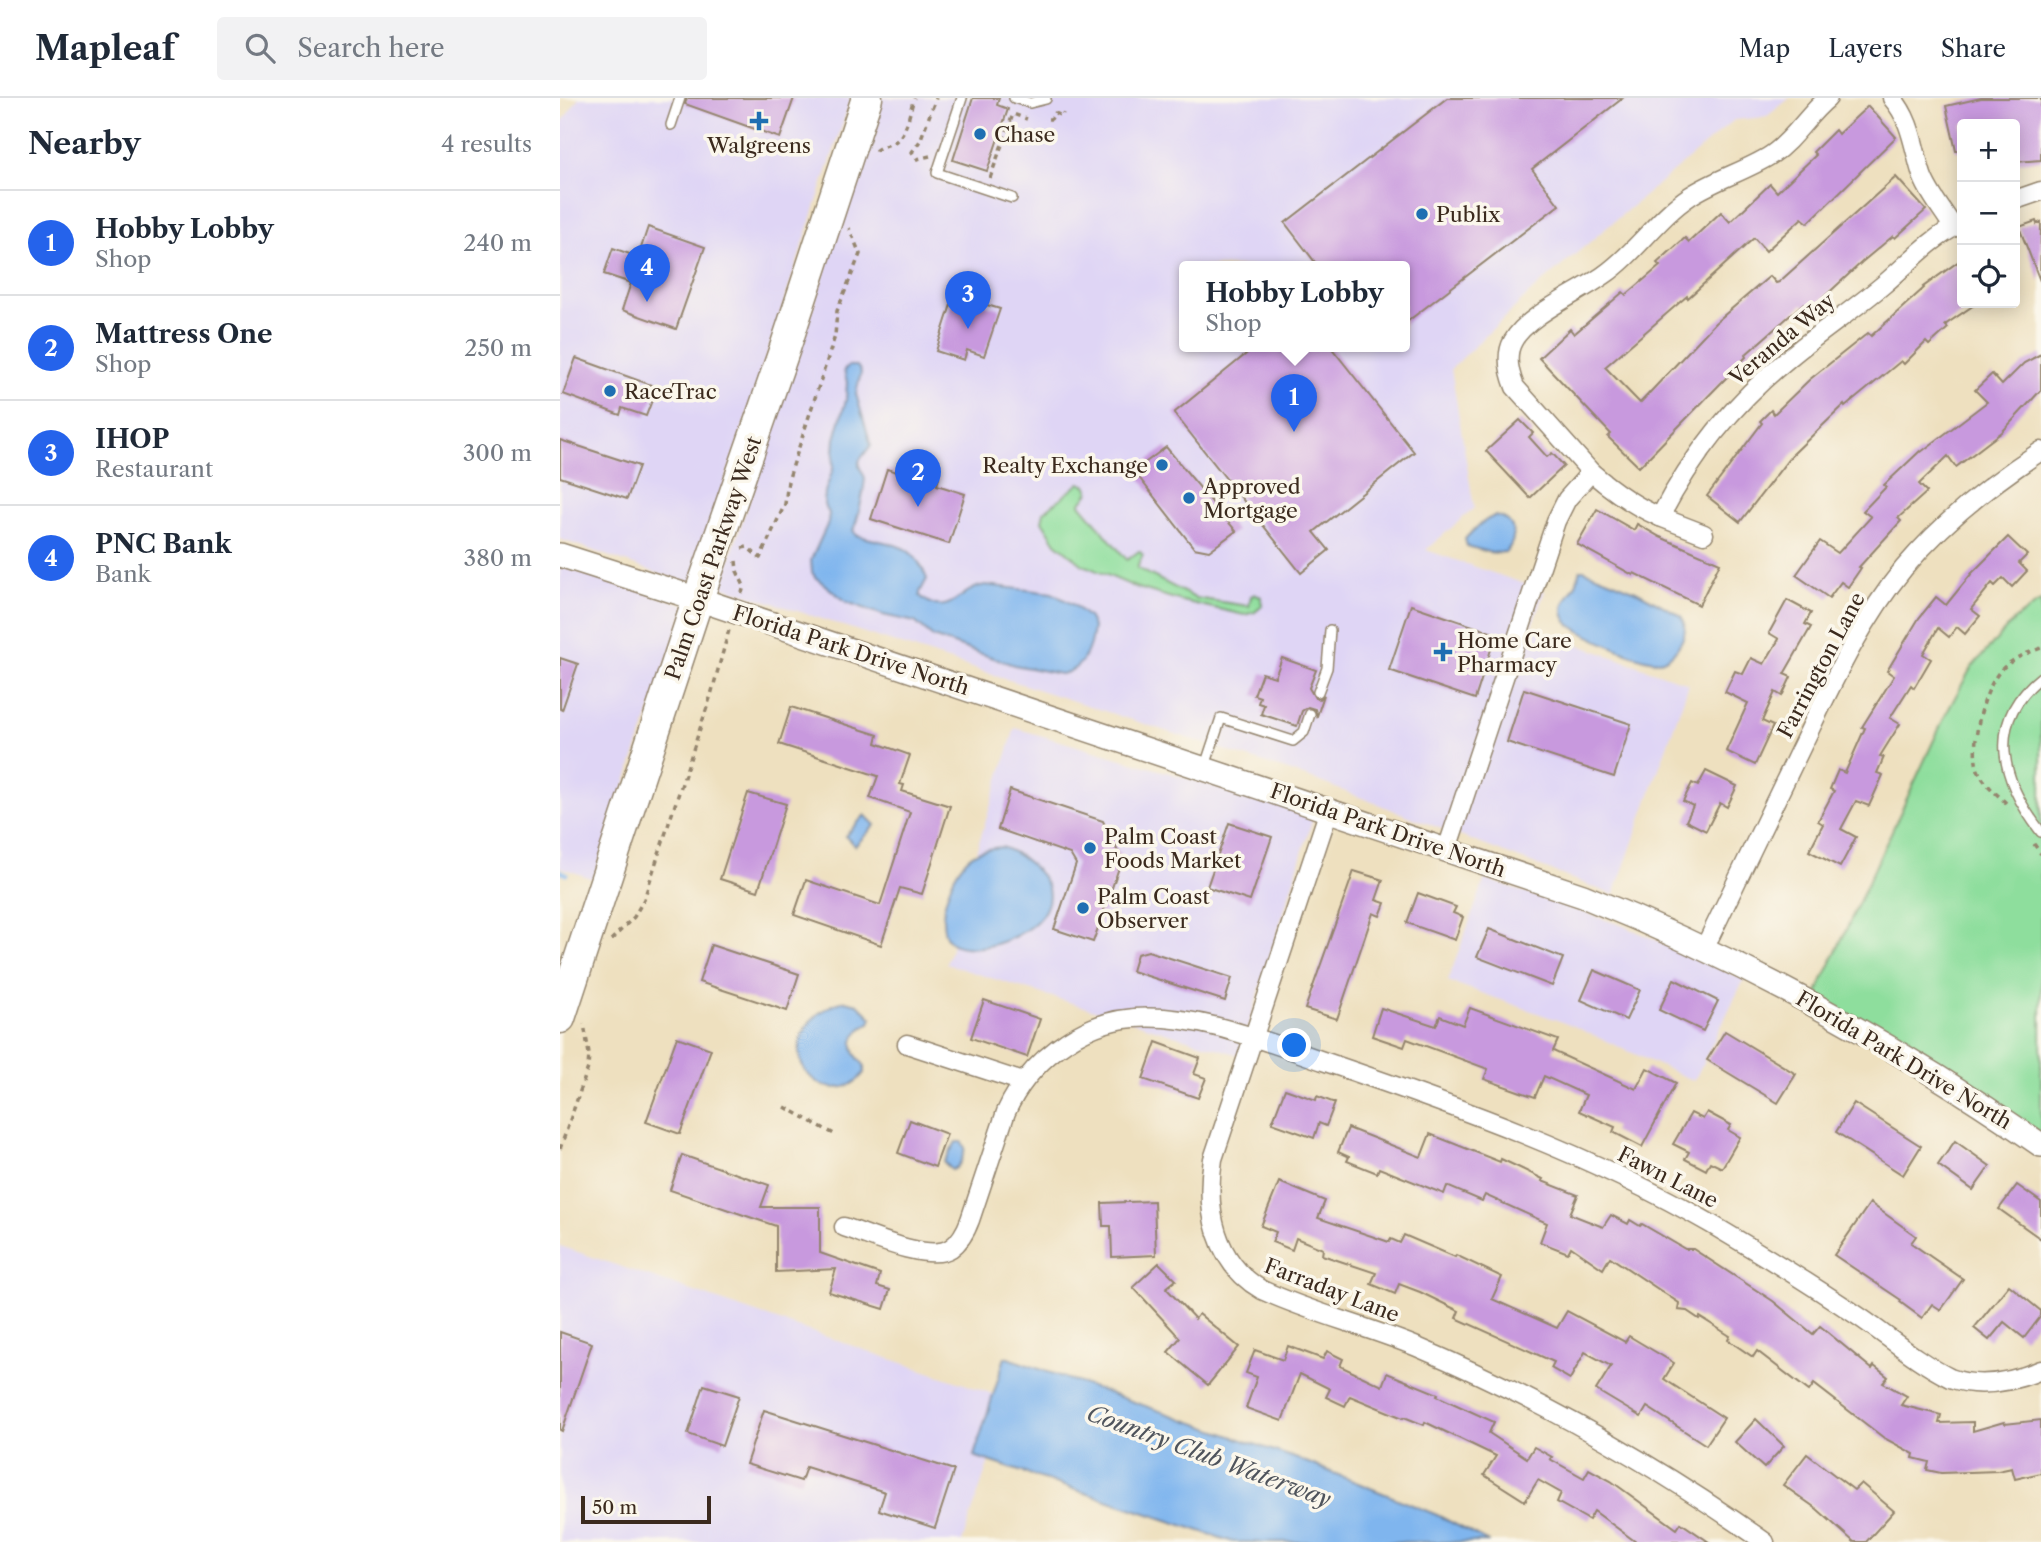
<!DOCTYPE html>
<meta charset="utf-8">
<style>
:root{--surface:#fff;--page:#f2f2f3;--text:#1f2937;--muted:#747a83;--line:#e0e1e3;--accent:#2563eb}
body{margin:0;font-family:"Libre Caslon Text",serif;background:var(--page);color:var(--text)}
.controls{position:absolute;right:21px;top:21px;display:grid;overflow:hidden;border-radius:7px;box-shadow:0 4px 18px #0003}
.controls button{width:63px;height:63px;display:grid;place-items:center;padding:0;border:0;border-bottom:2px solid var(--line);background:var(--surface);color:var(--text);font:35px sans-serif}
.scale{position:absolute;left:21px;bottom:18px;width:130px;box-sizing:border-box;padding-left:7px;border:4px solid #3b2a1e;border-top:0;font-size:19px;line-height:24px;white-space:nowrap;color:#3b2a1e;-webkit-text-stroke:5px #fbf7ec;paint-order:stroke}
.you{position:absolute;left:735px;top:948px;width:24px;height:24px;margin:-18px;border:5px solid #fff;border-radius:50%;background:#1a73e8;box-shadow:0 0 0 10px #1a73e833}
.badge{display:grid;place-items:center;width:46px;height:46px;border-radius:50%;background:var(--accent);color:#fff;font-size:23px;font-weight:700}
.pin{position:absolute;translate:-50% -58px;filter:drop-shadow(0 2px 4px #0008)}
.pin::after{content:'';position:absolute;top:37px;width:24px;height:21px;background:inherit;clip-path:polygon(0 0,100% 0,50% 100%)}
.popup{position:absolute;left:619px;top:163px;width:231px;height:91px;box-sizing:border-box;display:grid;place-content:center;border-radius:7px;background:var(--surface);filter:drop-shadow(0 2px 5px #0005);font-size:23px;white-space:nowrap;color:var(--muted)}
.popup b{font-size:26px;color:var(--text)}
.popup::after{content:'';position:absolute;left:50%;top:100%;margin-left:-14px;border:14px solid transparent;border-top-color:var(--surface)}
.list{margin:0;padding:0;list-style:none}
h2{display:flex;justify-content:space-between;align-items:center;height:91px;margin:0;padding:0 28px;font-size:30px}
h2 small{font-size:23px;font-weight:400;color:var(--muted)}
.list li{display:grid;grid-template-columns:46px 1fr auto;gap:21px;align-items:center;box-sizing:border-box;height:105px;padding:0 28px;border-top:2px solid var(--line)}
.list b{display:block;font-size:26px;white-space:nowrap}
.list p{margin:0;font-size:23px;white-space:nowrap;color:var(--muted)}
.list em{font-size:23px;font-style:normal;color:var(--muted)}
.icon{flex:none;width:38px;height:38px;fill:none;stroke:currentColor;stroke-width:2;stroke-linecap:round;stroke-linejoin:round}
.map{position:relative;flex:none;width:1481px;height:1444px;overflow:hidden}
header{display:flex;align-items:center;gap:42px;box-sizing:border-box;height:98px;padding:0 35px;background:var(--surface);border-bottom:2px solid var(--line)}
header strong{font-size:33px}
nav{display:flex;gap:38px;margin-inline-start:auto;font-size:24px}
.search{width:490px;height:63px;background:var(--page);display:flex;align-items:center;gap:18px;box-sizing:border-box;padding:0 24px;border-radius:7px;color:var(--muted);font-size:26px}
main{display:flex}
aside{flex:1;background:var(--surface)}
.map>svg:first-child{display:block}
.built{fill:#dfd5f5;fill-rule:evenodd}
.green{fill:#8ede9d;stroke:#64845e;stroke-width:2}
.water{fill:#7fb5ee;stroke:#5d7086;stroke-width:2}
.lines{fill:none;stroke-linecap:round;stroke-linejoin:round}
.stream{stroke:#7fb5ee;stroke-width:5}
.building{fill:#c899de}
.service-casing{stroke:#94856e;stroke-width:12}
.minor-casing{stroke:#94856e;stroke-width:21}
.tertiary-casing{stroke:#94856e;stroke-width:26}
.primary-casing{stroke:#94856e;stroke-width:33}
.path{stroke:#94856e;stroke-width:3.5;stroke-dasharray:5 5;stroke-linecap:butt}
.service{stroke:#fff;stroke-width:9}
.minor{stroke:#fff;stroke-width:18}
.tertiary{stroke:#fff;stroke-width:23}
.primary{stroke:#fff;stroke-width:30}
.poi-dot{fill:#1f6fb2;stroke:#fbf7ec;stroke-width:2.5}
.labels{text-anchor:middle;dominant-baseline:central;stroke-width:7;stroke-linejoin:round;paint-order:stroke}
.poi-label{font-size:21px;fill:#3b2a1e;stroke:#fbf7ec;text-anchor:start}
.street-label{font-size:21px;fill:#3b2a1e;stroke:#fbf7ec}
.water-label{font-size:23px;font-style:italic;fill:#4f545c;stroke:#fbf7ec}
</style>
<header>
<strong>Mapleaf</strong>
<div class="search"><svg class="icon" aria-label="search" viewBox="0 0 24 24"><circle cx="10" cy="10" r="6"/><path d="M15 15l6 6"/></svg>Search here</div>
<nav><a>Map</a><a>Layers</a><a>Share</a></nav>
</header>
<main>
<aside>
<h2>Nearby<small>4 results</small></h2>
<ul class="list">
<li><span class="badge">1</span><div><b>Hobby Lobby</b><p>Shop</p></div><em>240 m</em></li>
<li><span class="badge">2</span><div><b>Mattress One</b><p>Shop</p></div><em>250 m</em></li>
<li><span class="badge">3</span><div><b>IHOP</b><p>Restaurant</p></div><em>300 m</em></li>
<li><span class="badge">4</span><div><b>PNC Bank</b><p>Bank</p></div><em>380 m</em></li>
</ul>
</aside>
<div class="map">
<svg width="1481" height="1444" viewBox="0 0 1481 1444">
<rect width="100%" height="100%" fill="#fbf7ec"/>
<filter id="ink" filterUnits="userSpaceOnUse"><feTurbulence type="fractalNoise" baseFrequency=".0143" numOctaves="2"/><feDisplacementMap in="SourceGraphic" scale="14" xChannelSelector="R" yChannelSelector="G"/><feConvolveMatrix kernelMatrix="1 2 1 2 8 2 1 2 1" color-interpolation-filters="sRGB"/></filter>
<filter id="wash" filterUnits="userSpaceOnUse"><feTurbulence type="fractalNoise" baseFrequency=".00686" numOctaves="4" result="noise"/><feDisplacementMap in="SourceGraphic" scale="28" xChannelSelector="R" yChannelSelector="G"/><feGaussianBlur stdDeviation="1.57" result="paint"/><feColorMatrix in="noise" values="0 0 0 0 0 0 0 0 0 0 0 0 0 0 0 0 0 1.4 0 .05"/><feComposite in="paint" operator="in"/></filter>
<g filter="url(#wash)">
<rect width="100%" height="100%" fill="#eee0bf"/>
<g class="built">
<path d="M19 0H291L131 487 0 441V27Z"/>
<path d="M322 0H1230L1206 19 1174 22 973 192 891 271 914 410 866 452 985 493 971 530 1129 586 1054 797 750 680 161 488ZM624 168H844V248H624Z"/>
<path d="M0 468 126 507 33 781 0 769Z"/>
<path d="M455 630 754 717 679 957 386 866 393 846 400 847 469 764 460 757 442 749 416 754Z"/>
<path d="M925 781 1064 828 1184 881 1134 983 1011 927 888 883Z"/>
<path d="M0 1148 433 1296 414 1358 429 1363 402 1444H0Z"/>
</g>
<g class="green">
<path d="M520 385 527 388 529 394 520 406 567 462 579 453 583 457 577 470 635 500 689 508 691 498 695 496 701 499 702 508 695 514 684 517 622 503 575 489 523 467 496 445 482 423 484 414Z"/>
<path d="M1481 503V1042L1256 897 1385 618 1411 570 1454 522Z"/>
</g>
<g class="water">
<path d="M289 268H297L301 274 296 296 311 347 299 363V368L305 380C304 391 298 423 293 432L296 437C331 448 352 441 367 481L360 494V498C389 524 400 489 426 487L492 495 514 507 529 520 533 529C531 550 523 572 501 576L454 567 373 539 355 524 323 517 287 504 255 479 252 474 251 462 268 425 269 415 264 407 265 394 273 371 275 341 286 302 287 284 284 272Z"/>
<path d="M934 418C956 420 958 440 946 454L931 455 907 448 905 441C913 432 923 423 934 418Z"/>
<path d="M1020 472H1024L1076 493 1120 517C1126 524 1126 533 1122 542 1118 550 1111 559 1103 562 1087 568 1025 537 1010 527 993 509 1011 498 1017 484 1018 480 1018 476 1020 472Z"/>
<path d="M305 717 315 727 295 748 285 738Z"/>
<path d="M442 749C456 754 467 762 477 773 528 825 398 874 385 836 378 812 393 767 416 755 424 750 433 750 442 749Z"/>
<path d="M285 903 298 906 312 920 310 925C300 930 289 940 294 953 295 958 301 963 304 967V975C274 1015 212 966 252 922 261 912 272 906 285 903Z"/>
<path d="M396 1044H402L405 1050C403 1058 401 1069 392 1072L384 1064Z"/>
<path d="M445 1259 746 1364 877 1417 929 1444H673L414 1358Z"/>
</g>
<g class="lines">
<path class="stream" d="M0 773 6 776"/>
</g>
<g id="blocks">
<g class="building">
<path d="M127 0H234L220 40 125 6Z"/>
<path d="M413 0H439L437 7 448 11 427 73 393 62Z"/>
<path d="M887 0H1063L972 71 999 107 844 226V168H758L725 125Z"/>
<path d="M1421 0H1481V62L1456 64 1455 26H1402V53H1396L1386 8Z"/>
<path d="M1308 8 1336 39 1248 125 1242 120 1206 153 1194 140 1128 200 1127 198 1045 269 1080 305 1155 225 1210 178 1216 185 1219 184 1336 79 1366 112 1335 140 1333 138 1302 164 1249 213 1243 206 1185 257 1186 259 1165 281 1079 369 1048 339 1051 336 979 260 1010 231 1014 236 1063 194 1066 197 1100 168 1097 165 1125 140 1129 144 1161 114 1170 124 1210 86 1217 94 1256 57 1253 54 1275 32 1278 36Z"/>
<path d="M1476 123 1477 126 1481 124 1480 183 1459 129Z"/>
<path d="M88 129 145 149 116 231 62 212 71 185 44 176 53 150 78 159Z"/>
<path d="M1402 161V205H1417L1385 227 1388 230 1369 247 1366 244 1344 266 1341 263 1285 309 1284 307 1231 358 1180 424 1147 398 1202 325 1200 323 1211 312 1214 316 1249 282 1308 235 1311 238 1364 190 1363 189Z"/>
<path d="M397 188 417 194 414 203 440 211 424 258 407 252 404 262 376 253Z"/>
<path d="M696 248H770L854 354 754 434 769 452 741 475 614 315Z"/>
<path d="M1481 256V292L1442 334 1396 369 1388 358 1359 386 1367 394 1338 420 1341 423 1299 469 1301 470 1288 489 1281 484 1269 500 1236 477 1260 443 1278 455 1311 419 1303 413 1326 389 1324 387 1360 353 1361 354 1427 304 1415 292 1432 276 1442 287 1464 265Z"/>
<path d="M16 260 97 289 86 318 62 310 60 317 3 296Z"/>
<path d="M960 322 973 335 969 339 987 359 992 355 1004 368 970 400 926 353Z"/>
<path d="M0 342 79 368 67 401 0 379Z"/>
<path d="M606 349 676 433 649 453 634 450 574 373Z"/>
<path d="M327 371 357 380 359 374 379 380 377 387 405 396 389 446 311 421Z"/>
<path d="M1037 411 1074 432 1077 426 1100 439 1160 465 1139 507 1074 475 1073 477 1017 446Z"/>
<path d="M1448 439 1467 457 1459 465 1467 473 1452 489 1443 480 1435 488 1432 485 1411 511 1420 518 1405 536 1397 529 1389 539 1378 530 1363 556 1371 561 1354 590 1351 587 1330 620 1340 626 1320 658 1324 659 1317 675 1323 677 1309 708 1296 703 1281 731 1296 739 1280 769 1249 753 1263 726 1258 723 1274 693 1270 691 1278 672 1285 675 1305 630 1302 629 1334 578 1327 573 1359 520 1376 499 1386 507 1412 475Z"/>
<path d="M1227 502 1251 515 1245 526 1251 529 1224 576 1231 579 1222 598 1215 594 1202 623 1213 628 1195 667 1166 653 1188 605 1165 594 1175 573 1183 576 1191 560 1204 566 1219 541 1209 535Z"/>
<path d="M851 507 936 536 915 601 829 572Z"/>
<path d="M0 560 18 566 2 612 0 611Z"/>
<path d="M722 560 756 572 749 590 755 600 760 601 764 597 757 618 755 611 748 609 742 613 737 628 701 616 704 607 698 605 700 599 694 597 702 575 715 579Z"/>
<path d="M964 591 1071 626 1054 679 947 644Z"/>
<path d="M231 609 318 637 316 645 350 657 340 686 344 687 342 693 390 708 362 796 340 790 321 847 234 817 246 782 320 807 350 714 310 700 318 678 219 646Z"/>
<path d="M1146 673 1177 688 1167 709 1160 705 1146 733 1126 723 1133 708 1123 703 1132 685 1138 688Z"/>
<path d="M450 692 543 723 548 734 553 732 560 746 555 748 562 761 533 844 494 831 516 766 510 756 438 731Z"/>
<path d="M188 695 226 706 198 793 160 781Z"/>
<path d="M669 725 712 739 690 803 647 789Z"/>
<path d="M794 773 823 782 816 802 825 805 820 818 813 815 777 921 745 911Z"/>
<path d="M858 795 896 809 893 815 903 819 895 842 847 825Z"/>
<path d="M929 831 1003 860 992 888 917 859Z"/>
<path d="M151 847 239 876 227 913 139 884Z"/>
<path d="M588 853 672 880 665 903 572 873 577 856Z"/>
<path d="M1034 872 1080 892 1066 922 1021 902Z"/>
<path d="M1114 881 1158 903 1143 933 1099 912Z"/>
<path d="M424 902 480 921 467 959 411 940Z"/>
<path d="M821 910 876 928 880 918 903 927 910 910 998 942 993 953 1076 991 1087 970 1116 985 1082 1049 1053 1034 1055 1029 1019 1013 1026 997 984 978 975 999 924 981 928 971 847 941 844 949 812 938Z"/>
<path d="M1165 933 1236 976 1218 1005 1147 962Z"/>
<path d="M117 939 151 951 120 1036 86 1024Z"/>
<path d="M596 944 640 960 634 976 646 980 638 1000 583 981Z"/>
<path d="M725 991 756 1002 757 998 775 1005 766 1028 759 1025 754 1040 712 1025Z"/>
<path d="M1294 1005 1361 1048 1343 1077 1276 1034Z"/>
<path d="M1147 1014 1171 1027 1168 1032 1180 1039 1162 1070 1150 1064 1146 1072 1125 1061 1129 1054 1113 1046 1131 1015 1143 1021Z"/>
<path d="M350 1022 387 1036 375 1069 338 1055Z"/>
<path d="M788 1030 861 1059 870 1036 940 1064 941 1061 983 1081 982 1083 1018 1097 1010 1116 1043 1129 1051 1117 1068 1126 1070 1122 1080 1128 1082 1126 1125 1151H1133L1213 1203 1253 1236 1260 1228 1312 1271 1314 1268 1328 1279 1323 1285 1347 1298 1341 1307 1381 1317 1379 1325 1413 1324V1333L1444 1324 1445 1326 1481 1322V1375L1455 1381 1452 1370 1438 1373 1381 1375 1367 1372 1369 1364 1353 1360 1354 1356 1324 1340 1254 1286 1249 1293 1197 1253 1193 1259 1168 1242 1170 1238 1140 1219 1139 1221 1127 1213 1118 1212 1119 1205 1050 1159 1043 1171 1011 1149 1008 1155 980 1144 987 1125 925 1097 922 1103 887 1088 884 1096 819 1070 817 1075 787 1063 789 1059 778 1054Z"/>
<path d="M1395 1043 1430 1068 1413 1092 1378 1067Z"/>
<path d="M122 1057 209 1087 201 1109H260V1155L320 1176 317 1188 330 1192 324 1211 269 1194 276 1171 216 1174V1128L110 1092Z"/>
<path d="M719 1084 765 1103 758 1120 829 1144 831 1141 840 1145 844 1137 895 1159 896 1157 942 1179 932 1201 997 1230 1007 1213 1065 1244 1069 1238 1114 1265 1104 1281 1164 1320 1146 1347 1087 1309 1081 1319 1036 1292 1051 1268 1025 1254 1010 1281 991 1270 994 1264 896 1220 899 1213 860 1194 839 1186 835 1196 811 1186 816 1175 762 1157 763 1151 736 1140 732 1152 712 1144 716 1134 701 1128Z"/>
<path d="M1457 1087 1481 1104V1141L1439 1111Z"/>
<path d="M594 1103 596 1157 552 1159 551 1128H543L542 1105Z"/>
<path d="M1310 1105 1356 1138 1351 1145 1403 1181 1381 1212 1372 1206 1362 1220 1340 1204 1341 1202 1274 1157Z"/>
<path d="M599 1165 616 1182 606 1190 635 1221 639 1216 679 1249 648 1287 608 1254 620 1240 573 1189Z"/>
<path d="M1449 1187 1481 1213V1218L1464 1240 1444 1224 1429 1242 1414 1230Z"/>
<path d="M0 1234 32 1245 2 1333 0 1332Z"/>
<path d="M728 1248 763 1261 767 1253 783 1261 780 1268 822 1288 827 1275 878 1296 877 1298 934 1324 929 1335 967 1360 974 1349 992 1359 990 1361 1024 1380 1029 1371 1051 1383 1117 1431 1121 1425 1149 1444H1076L1034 1413 1029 1422 997 1404 1001 1395 978 1382 965 1403 924 1377 936 1358 865 1324 864 1327 844 1319 843 1320 790 1298 785 1308 766 1299 770 1291 740 1276 722 1323 686 1310 697 1279 686 1275 695 1252 723 1262Z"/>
<path d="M144 1287 179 1298 162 1348 128 1336Z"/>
<path d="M204 1312 394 1372 375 1430 319 1412 325 1394 246 1369 241 1383 186 1366Z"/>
<path d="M1196 1321 1224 1348 1204 1370 1175 1344Z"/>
<path d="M1247 1356 1294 1392 1301 1385 1334 1413 1306 1444H1294L1257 1411 1223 1387Z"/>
</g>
</g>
</g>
<g filter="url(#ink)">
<use href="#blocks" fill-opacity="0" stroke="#94856e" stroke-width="2"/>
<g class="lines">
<g class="service-casing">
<g id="service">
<path d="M402 0 377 75 452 100"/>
<path d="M454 0 470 5 486 1"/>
<path d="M111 27 120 0"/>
<path d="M1481 579C1424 625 1442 684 1481 734"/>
<path d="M758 594 767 570 770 532"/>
<path d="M644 671 661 620 733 643 744 634 750 616"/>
</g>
</g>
<g class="minor-casing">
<g id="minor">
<path d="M1332 0C1352 23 1353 49 1362 77 1368 95 1383 112 1393 129"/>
<path d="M1455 102 1481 93"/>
<path d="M1031 374 955 289C949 274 945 257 953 243 967 217 1019 195 1044 177 1076 155 1097 120 1130 98 1156 81 1186 73 1211 57 1234 42 1247 17 1268 0"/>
<path d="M1100 419 1144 436"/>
<path d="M769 712 653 1061C645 1111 655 1165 702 1192 752 1215 806 1228 857 1249 980 1301 1096 1367 1205 1444"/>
<path d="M887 751 996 423 1007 401 1031 374C1053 393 1074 408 1100 419 1132 357 1176 303 1230 259 1260 234 1293 212 1323 187 1348 166 1372 139 1402 125"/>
<path d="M1144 851C1176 785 1207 720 1239 654 1270 590 1299 525 1344 470 1383 424 1430 386 1481 353"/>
<path d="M347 946 463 984"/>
<path d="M284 1129C309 1137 369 1165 391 1150 401 1143 406 1133 410 1122L446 1014C468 965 519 924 574 920 637 915 707 944 766 964 898 1009 1030 1056 1151 1126 1202 1156 1252 1187 1301 1220 1330 1240 1358 1264 1390 1280 1420 1291 1452 1284 1481 1272"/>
</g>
</g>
<g class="tertiary-casing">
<path id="tertiary" d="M0 457 138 501 1023 798C1185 863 1338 948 1481 1047"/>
</g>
<g class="primary-casing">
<path id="primary" d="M0 920 138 501 225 250 307 0"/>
</g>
<g class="path">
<path d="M524 0H533"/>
<path d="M488 21H491L495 15 502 18 503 15"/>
<path d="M315 53C322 47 329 48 336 43 347 35 350 12 354 0"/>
<path d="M370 58 357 61 352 54 360 43 376 0"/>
<path d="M430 80 453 16 467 21"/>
<path d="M182 450 187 449 200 460 225 406 228 383 275 238 277 213 300 156 289 130"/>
<path d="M176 463 177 473 184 488 182 495"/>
<path d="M1446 705C1436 695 1424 686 1418 672 1409 648 1424 587 1443 570 1454 560 1467 555 1481 550"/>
<path d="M1474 746 1481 756"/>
<path d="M51 842 74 819 84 801 151 597 169 532"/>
<path d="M225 1009 274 1036"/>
<path d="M0 1051 28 970 29 956 24 926"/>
</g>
<use href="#service" class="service"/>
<use href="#minor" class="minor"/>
<use href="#tertiary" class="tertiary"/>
<use href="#primary" class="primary"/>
</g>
</g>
<g class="poi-dot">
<path d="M195.5 12.5h7v7h7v7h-7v7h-7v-7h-7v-7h7z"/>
<circle cx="420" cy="36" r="7"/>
<circle cx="862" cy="116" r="7"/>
<circle cx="50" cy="293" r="7"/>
<circle cx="602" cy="367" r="7"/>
<circle cx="629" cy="400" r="7"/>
<path d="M879.5 543.5h7v7h7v7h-7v7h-7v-7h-7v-7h7z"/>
<circle cx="530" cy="750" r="7"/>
<circle cx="523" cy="810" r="7"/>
</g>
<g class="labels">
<g class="poi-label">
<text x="434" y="36">Chase</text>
<text x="199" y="47" text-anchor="middle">Walgreens</text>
<text x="876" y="116">Publix</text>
<text x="64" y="293">RaceTrac</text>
<text x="588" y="367" text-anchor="end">Realty Exchange</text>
<text x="643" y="388">Approved<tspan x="643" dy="24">Mortgage</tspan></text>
<text x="897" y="542">Home Care<tspan x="897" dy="24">Pharmacy</tspan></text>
<text x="544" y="738">Palm Coast<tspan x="544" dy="24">Foods Market</tspan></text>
<text x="537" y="798">Palm Coast<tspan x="537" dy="24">Observer</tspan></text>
</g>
<g class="street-label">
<text transform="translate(1222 241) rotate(-40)">Veranda Way</text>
<text transform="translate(153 460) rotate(-71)">Palm Coast Parkway West</text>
<text transform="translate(291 552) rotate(18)">Florida Park Drive North</text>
<text transform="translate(1261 567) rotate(-62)">Farrington Lane</text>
<text transform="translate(828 732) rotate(19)">Florida Park Drive North</text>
<text transform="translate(1344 962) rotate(31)">Florida Park Drive North</text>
<text transform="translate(1108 1079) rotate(27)">Fawn Lane</text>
<text transform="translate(772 1192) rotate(21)">Farraday Lane</text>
</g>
<g class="water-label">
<text transform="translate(649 1358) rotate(20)">Country Club Waterway</text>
</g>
</g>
</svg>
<div class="controls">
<button>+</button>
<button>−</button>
<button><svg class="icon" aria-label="locate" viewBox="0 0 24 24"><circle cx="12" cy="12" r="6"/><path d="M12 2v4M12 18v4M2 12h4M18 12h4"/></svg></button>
</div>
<div class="scale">50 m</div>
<div class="you"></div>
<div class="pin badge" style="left:734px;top:334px">1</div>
<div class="popup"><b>Hobby Lobby</b>Shop</div>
<div class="pin badge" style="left:358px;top:409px">2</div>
<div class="pin badge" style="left:408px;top:231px">3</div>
<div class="pin badge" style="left:87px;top:204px">4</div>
</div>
</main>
